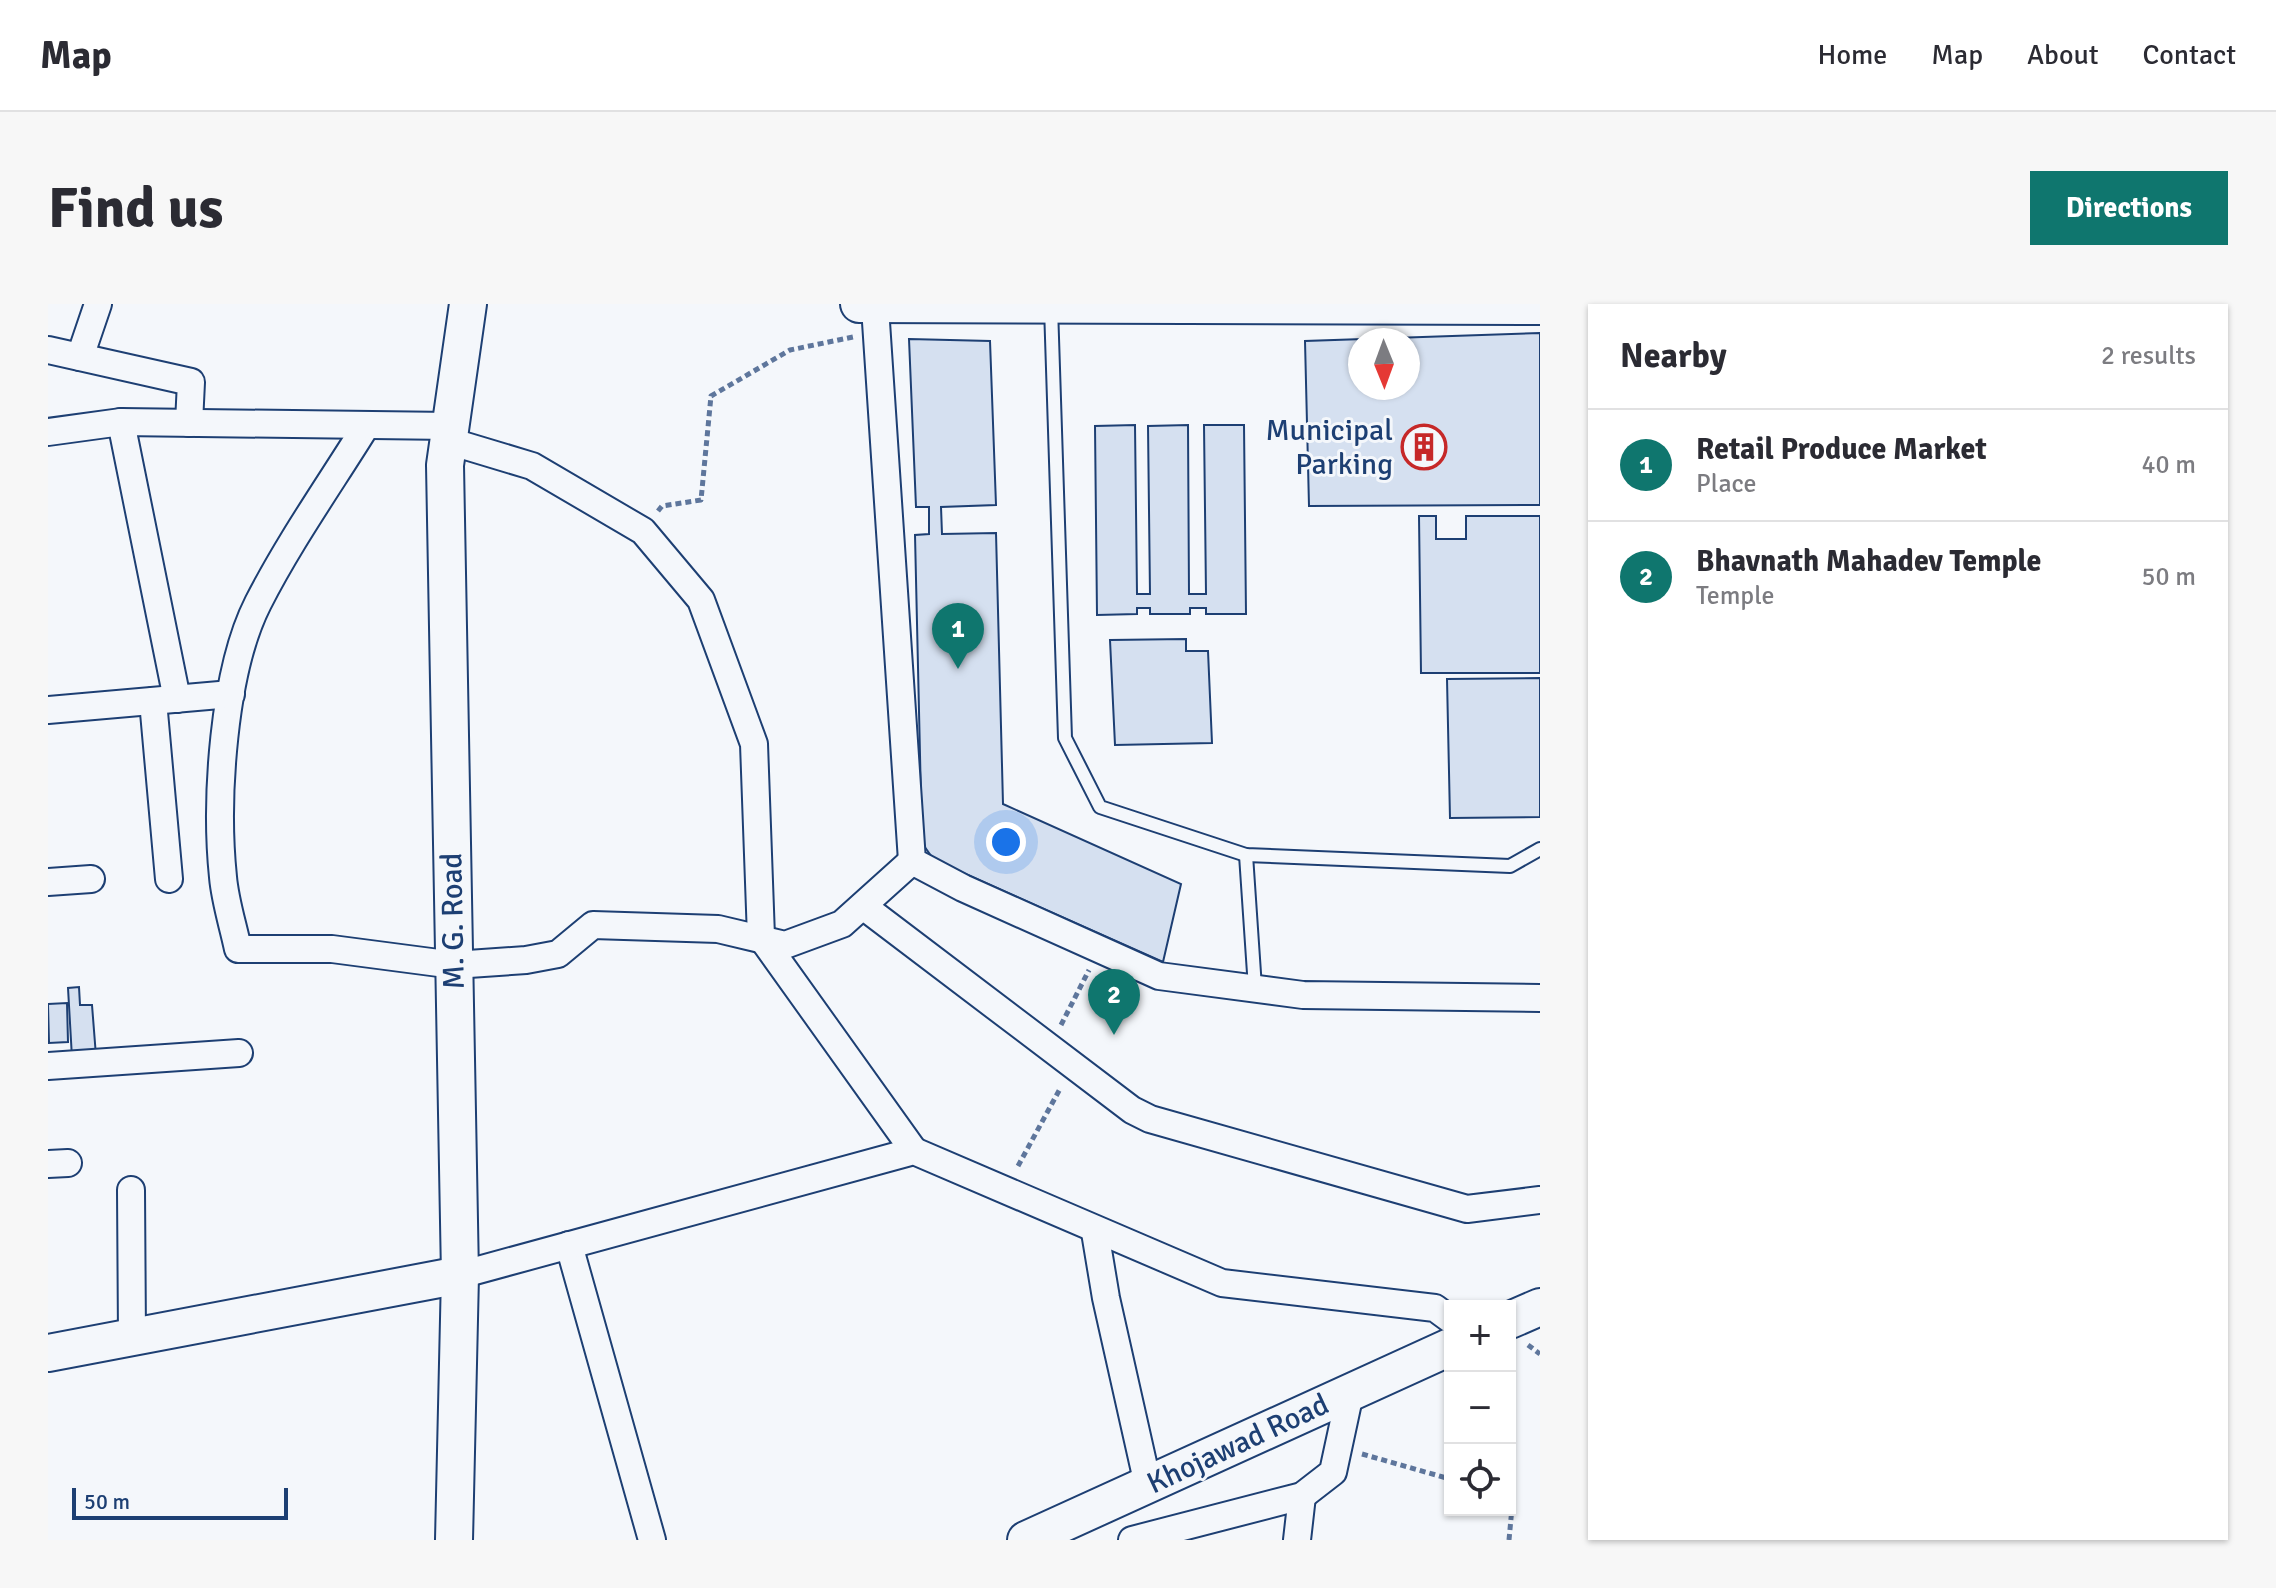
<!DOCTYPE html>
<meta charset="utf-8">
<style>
:root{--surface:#fff;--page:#f7f7f7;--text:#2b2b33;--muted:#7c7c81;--line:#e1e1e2;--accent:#0f766e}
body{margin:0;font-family:Signika,sans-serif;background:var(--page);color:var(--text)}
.controls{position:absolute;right:24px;bottom:24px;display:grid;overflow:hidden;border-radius:0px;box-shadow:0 2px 6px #0004}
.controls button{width:72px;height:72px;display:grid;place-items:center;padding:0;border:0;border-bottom:2px solid var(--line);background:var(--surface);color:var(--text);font:40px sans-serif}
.compass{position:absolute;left:1300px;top:24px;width:72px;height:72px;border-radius:50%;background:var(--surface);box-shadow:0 2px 6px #0004;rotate:179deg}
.scale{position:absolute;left:24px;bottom:20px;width:216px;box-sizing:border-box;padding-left:8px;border:4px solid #1d3f73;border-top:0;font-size:22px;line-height:28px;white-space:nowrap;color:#1d3f73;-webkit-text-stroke:6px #f4f7fb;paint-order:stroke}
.you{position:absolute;left:958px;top:538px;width:28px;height:28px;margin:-20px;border:6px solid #fff;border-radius:50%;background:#1a73e8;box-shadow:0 0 0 12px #1a73e833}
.badge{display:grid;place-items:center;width:52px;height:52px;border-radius:50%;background:var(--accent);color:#fff;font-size:26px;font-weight:700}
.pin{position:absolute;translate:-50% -66px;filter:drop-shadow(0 2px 4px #0008)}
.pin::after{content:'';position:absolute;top:42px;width:28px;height:24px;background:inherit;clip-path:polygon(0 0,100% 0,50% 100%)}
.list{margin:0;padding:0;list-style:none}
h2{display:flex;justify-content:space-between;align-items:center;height:104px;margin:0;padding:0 32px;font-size:34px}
h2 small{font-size:26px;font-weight:400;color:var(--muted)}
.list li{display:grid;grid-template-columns:52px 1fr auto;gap:24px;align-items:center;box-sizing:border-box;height:112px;padding:0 32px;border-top:2px solid var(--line)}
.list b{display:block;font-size:30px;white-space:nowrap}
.list p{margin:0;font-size:26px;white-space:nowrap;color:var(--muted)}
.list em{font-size:26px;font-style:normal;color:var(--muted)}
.icon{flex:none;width:44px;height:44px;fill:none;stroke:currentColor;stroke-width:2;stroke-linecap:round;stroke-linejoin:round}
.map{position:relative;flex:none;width:1492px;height:1236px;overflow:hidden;border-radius:0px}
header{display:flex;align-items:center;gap:48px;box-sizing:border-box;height:112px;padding:0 40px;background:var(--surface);border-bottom:2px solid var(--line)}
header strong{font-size:38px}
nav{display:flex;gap:44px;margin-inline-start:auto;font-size:28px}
.intro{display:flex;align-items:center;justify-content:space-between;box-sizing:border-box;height:192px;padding:0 48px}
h1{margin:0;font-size:56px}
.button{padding:20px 36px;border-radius:0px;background:var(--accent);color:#fff;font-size:28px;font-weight:700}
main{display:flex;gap:48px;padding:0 48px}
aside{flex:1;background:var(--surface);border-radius:0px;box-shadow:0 2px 6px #0004}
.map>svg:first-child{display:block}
.building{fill:#d5e0f0;stroke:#1d3f73;stroke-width:2;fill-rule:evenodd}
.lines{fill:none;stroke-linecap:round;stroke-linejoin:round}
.lane-casing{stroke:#1d3f73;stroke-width:16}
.street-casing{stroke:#1d3f73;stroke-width:30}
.secondary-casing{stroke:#1d3f73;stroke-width:40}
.path{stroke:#5e769c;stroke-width:5;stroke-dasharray:6 4;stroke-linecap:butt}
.lane{stroke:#f4f7fb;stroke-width:12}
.street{stroke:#f4f7fb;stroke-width:26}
.secondary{stroke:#f4f7fb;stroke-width:36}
.labels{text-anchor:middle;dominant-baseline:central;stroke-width:6;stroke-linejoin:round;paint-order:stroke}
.poi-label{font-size:30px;fill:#1d3f73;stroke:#f4f7fb;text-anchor:end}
.street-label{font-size:30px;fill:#1d3f73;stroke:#f4f7fb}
</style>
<header>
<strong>Map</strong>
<nav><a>Home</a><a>Map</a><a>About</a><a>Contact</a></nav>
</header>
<div class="intro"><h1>Find us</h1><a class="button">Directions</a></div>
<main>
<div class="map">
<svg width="1492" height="1236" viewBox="0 0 1492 1236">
<rect width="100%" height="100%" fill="#f4f7fb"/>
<g class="building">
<path d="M1492 29V201L1261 202 1257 37ZM1312 36H1360V84H1312Z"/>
<path d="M861 35 942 37 948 201 893 203 894 230 948 229 955 500 1133 580 1115 658 886 556 874 539 867 231 881 230V203H868Z"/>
<path d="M1087 121 1089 290H1102L1100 122 1140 121 1141 290H1158L1156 121H1196L1198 310H1158V304H1142V310H1102V304H1089V310L1049 311 1047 122Z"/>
<path d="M1371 212H1388V235H1418V212H1492V369H1373Z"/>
<path d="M1138 335V347H1160L1164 439 1067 441 1062 336Z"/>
<path d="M1492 374V513L1402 514 1399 375Z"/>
<path d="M31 683 32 701H44L48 752 24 754 20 684Z"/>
<path d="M19 699 20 738 1 739 0 700Z"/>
</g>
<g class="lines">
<g class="lane-casing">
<g id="lane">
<path d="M1003 3 1017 434 1052 503 1198 551 1462 562 1492 545"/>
<path d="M1198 551 1207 684"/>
</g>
</g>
<g class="street-casing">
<g id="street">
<path d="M827 3 864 557 915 584 1111 672 1255 691 1492 694"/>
<path d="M0 46 143 78 141 119"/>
<path d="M32 53 50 0"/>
<path d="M73 118 129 395"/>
<path d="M318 122C282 180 241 238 210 299 175 368 167 496 175 573 177 597 185 621 190 645H284L406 661 478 656 510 650 545 621 670 625 737 641 794 620 864 557"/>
<path d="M0 128 73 118 403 122"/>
<path d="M401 137 484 162 595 227 653 296 706 440 713 633 866 847"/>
<path d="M105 397 121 575"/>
<path d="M0 406 183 390"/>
<path d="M0 578 43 575"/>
<path d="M815 602 1084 806 1102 815 1419 905 1492 896"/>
<path d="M0 762 191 749"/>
<path d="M0 860 20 859"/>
<path d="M83 886 84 1033"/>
<path d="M1047 928 1058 994 1100 1181"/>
<path d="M521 941 604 1236"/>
<path d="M412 971 866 847 1174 979 1387 1004 1402 1015"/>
<path d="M1084 1236 1254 1192 1285 1168 1302 1089"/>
<path d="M1249 1236 1254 1192"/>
</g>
</g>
<g class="secondary-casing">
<g id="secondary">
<path d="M811 0 1492 2"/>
<path d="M1462 1016 1492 1003"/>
<path d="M0 1049 412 971"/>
<path d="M406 1236 412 971 397 161 420 0"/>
<path d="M978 1236 1402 1043"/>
</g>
</g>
<g class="path">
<path d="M610 207 614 202 653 196 663 92 742 46 805 33"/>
<path d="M1013 721 1041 666"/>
<path d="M970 862 1013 783"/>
<path d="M1480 1041 1492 1050"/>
<path d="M1314 1150 1402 1175"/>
<path d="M1461 1236 1465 1193 1462 1192"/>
</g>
<use href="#lane" class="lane"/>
<use href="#street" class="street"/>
<use href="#secondary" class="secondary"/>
</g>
<defs>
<g id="building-ring" transform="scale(2.3)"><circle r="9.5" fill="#f4f7fb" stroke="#c62828" stroke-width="1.5"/><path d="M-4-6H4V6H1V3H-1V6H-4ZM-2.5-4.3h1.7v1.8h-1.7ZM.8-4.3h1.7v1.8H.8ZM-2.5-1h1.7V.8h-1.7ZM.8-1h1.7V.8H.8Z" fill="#c62828"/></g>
</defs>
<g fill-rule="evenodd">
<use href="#building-ring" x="1376" y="143"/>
</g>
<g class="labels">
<g class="poi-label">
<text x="1345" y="126">Municipal<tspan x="1345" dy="34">Parking</tspan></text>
</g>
<g class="street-label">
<text transform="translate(405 617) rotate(-91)">M. G. Road</text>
<text transform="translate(1190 1140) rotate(-25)">Khojawad Road</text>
</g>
</g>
</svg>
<div class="controls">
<button>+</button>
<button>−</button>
<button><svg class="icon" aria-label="locate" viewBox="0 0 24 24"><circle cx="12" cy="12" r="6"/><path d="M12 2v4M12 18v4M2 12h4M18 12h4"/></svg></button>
</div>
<svg class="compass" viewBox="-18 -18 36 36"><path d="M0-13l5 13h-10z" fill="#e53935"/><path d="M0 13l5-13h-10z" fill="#7c7c81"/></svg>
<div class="scale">50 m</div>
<div class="you"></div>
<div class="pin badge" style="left:910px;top:365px">1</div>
<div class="pin badge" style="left:1066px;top:731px">2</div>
</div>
<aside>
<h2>Nearby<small>2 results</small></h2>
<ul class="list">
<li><span class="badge">1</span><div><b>Retail Produce Market</b><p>Place</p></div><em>40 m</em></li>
<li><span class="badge">2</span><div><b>Bhavnath Mahadev Temple</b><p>Temple</p></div><em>50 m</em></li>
</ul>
</aside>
</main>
